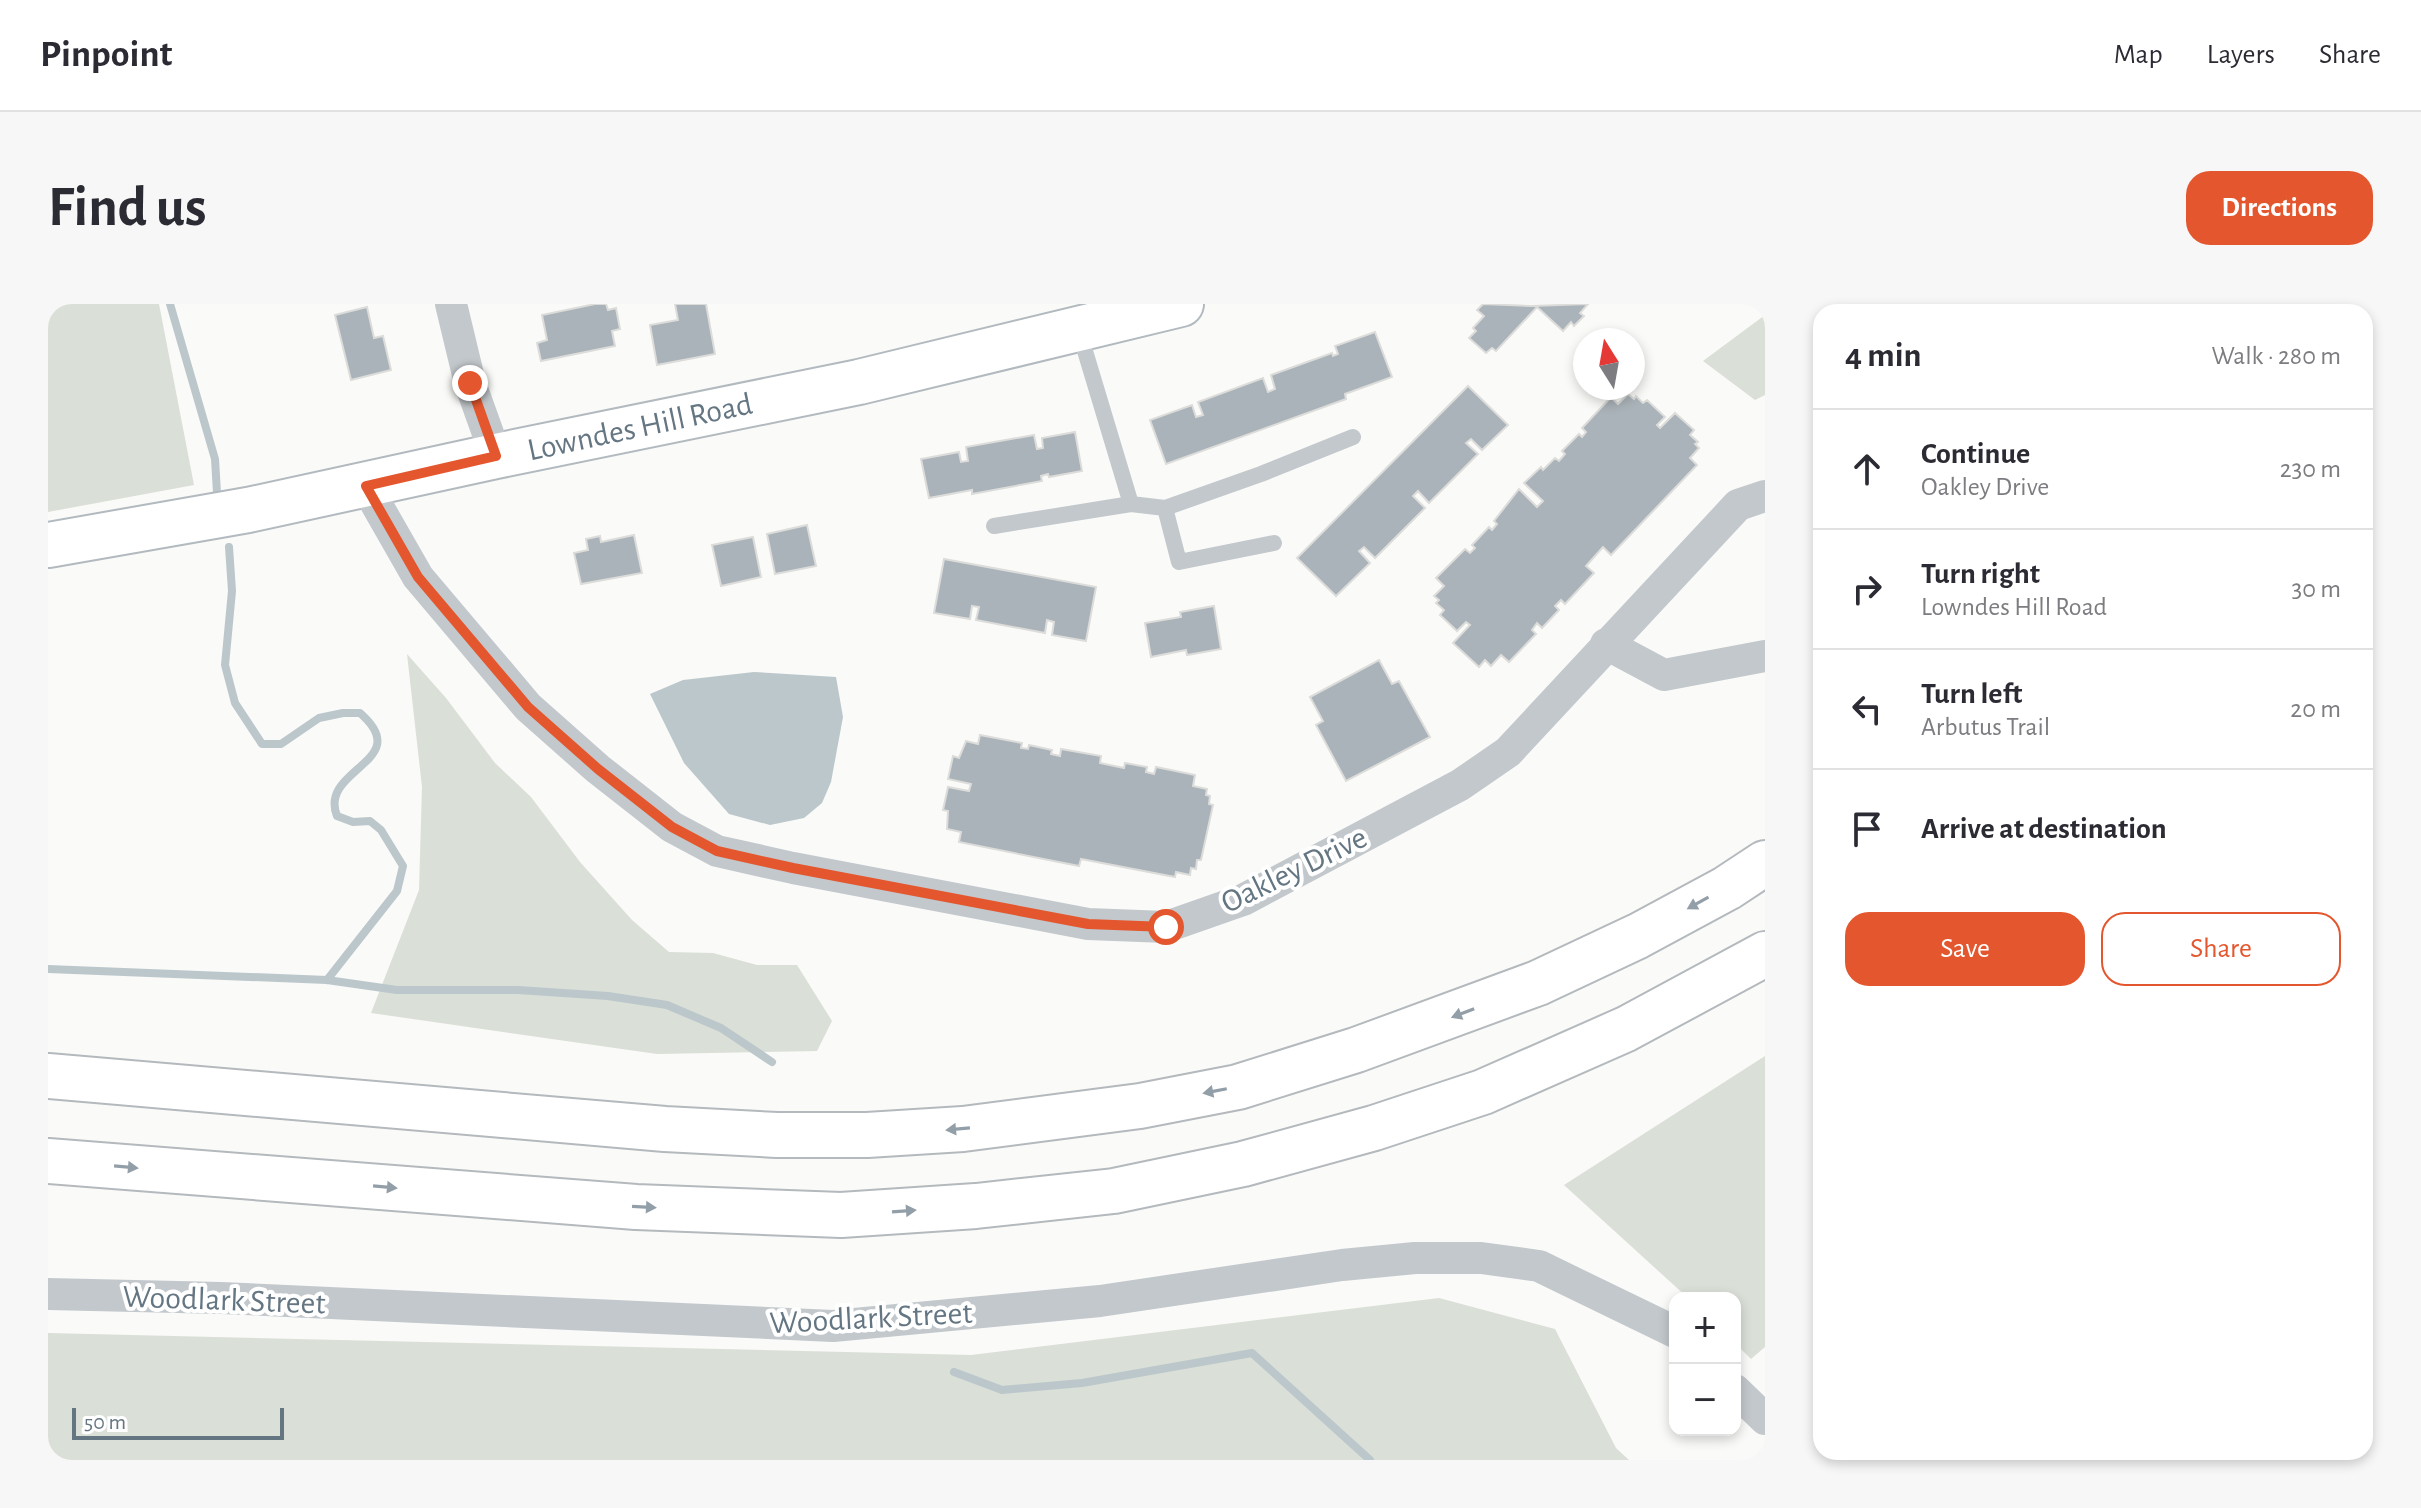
<!DOCTYPE html>
<meta charset="utf-8">
<style>
:root{--surface:#fff;--page:#f7f7f7;--text:#2b2b33;--muted:#7c7c81;--line:#e1e1e2;--accent:#e4572e}
body{margin:0;font-family:"Alegreya Sans",sans-serif;background:var(--page);color:var(--text)}
.controls{position:absolute;right:24px;bottom:24px;display:grid;overflow:hidden;border-radius:16px;box-shadow:0 4px 12px #0003}
.controls button{width:72px;height:72px;display:grid;place-items:center;padding:0;border:0;border-bottom:2px solid var(--line);background:var(--surface);color:var(--text);font:40px sans-serif}
.compass{position:absolute;left:1525px;top:24px;width:72px;height:72px;border-radius:50%;background:var(--surface);box-shadow:0 4px 12px #0003;rotate:349deg}
.scale{position:absolute;left:24px;bottom:20px;width:212px;box-sizing:border-box;padding-left:8px;border:4px solid #657683;border-top:0;font-size:22px;line-height:28px;white-space:nowrap;color:#657683;-webkit-text-stroke:6px #fff;paint-order:stroke}
.stop{position:absolute;width:24px;height:24px;margin:-18px;border:6px solid #e4572e;border-radius:50%;background:#fff}
.stop.end{background:#e4572e;border-color:#fff;box-shadow:0 2px 8px #0008}
.list{margin:0;padding:0;list-style:none}
h2{display:flex;justify-content:space-between;align-items:center;height:104px;margin:0;padding:0 32px;font-size:34px}
h2 small{font-size:26px;font-weight:400;color:var(--muted)}
.list li{display:grid;grid-template-columns:52px 1fr auto;gap:24px;align-items:center;box-sizing:border-box;height:120px;padding:0 32px;border-top:2px solid var(--line)}
.list b{display:block;font-size:30px;white-space:nowrap}
.list p{margin:0;font-size:26px;white-space:nowrap;color:var(--muted)}
.list em{font-size:26px;font-style:normal;color:var(--muted)}
.actions{display:flex;gap:16px;padding:24px 32px}
.actions a{flex:1;padding:18px 0;border:2px solid var(--accent);border-radius:24px;text-align:center;font-size:28px;color:var(--accent)}
.actions .main{background:var(--accent);color:#fff}
.icon{flex:none;width:44px;height:44px;fill:none;stroke:currentColor;stroke-width:2;stroke-linecap:round;stroke-linejoin:round}
.map{position:relative;flex:none;width:1717px;height:1156px;overflow:hidden;border-radius:24px}
header{display:flex;align-items:center;gap:48px;box-sizing:border-box;height:112px;padding:0 40px;background:var(--surface);border-bottom:2px solid var(--line)}
header strong{font-size:38px}
nav{display:flex;gap:44px;margin-inline-start:auto;font-size:28px}
.intro{display:flex;align-items:center;justify-content:space-between;box-sizing:border-box;height:192px;padding:0 48px}
h1{margin:0;font-size:56px}
.button{padding:20px 36px;border-radius:24px;background:var(--accent);color:#fff;font-size:28px;font-weight:700}
main{display:flex;gap:48px;padding:0 48px}
aside{flex:1;background:var(--surface);border-radius:24px;box-shadow:0 4px 12px #0003}
.map>svg:first-child{display:block}
.green{fill:#dadfd7}
.water{fill:#bbc7cb}
.lines{fill:none;stroke-linecap:round;stroke-linejoin:round}
.stream{stroke:#bbc7cb;stroke-width:8}
.building{fill:#aab3b9;stroke:#dcdcda;stroke-width:2}
.secondary-casing{stroke:#b3babf;stroke-width:48}
.highway-casing{stroke:#b4b9bd;stroke-width:48}
.path{stroke:#bbbfc2;stroke-width:5;stroke-dasharray:4 4;stroke-linecap:butt}
.lane{stroke:#c3c8cc;stroke-width:16}
.street{stroke:#c3c8cc;stroke-width:32}
.secondary{stroke:#fff;stroke-width:44}
.highway{stroke:#fff;stroke-width:44}
.oneway{fill:#939fa8}
.route{stroke:#e4572e;stroke-width:10}
.labels{text-anchor:middle;dominant-baseline:central;stroke-width:8;stroke-linejoin:round;paint-order:stroke}
.street-label{font-size:32px;fill:#657683;stroke:#fff}
</style>
<header>
<strong>Pinpoint</strong>
<nav><a>Map</a><a>Layers</a><a>Share</a></nav>
</header>
<div class="intro"><h1>Find us</h1><a class="button">Directions</a></div>
<main>
<div class="map">
<svg width="1717" height="1156" viewBox="0 0 1717 1156">
<rect width="100%" height="100%" fill="#fafaf8"/>
<g class="green">
<path d="M0 0H111L146 181 0 208Z"/>
<path d="M1717 11V91L1707 96 1655 57Z"/>
<path d="M359 350 398 394 447 459 483 493 532 558 584 616 621 648 665 649 709 661H749L784 717 769 747 609 750 323 709 371 586 374 483Z"/>
<path d="M1717 752V1043L1703 1055 1687 1039V994H1640L1516 881Z"/>
<path d="M1391 994 1507 1025 1568 1144 1581 1156H0V1029L923 1051Z"/>
</g>
<path class="water" d="M706 368 788 373 795 413 783 478 774 499 756 514 722 521 681 510 636 459 602 390 635 376Z"/>
<g class="lines">
<g class="stream">
<path d="M122 0 167 155 169 189"/>
<path d="M181 243 184 287 177 361 187 399 214 440H233L271 414 295 409H312C368 458 270 464 289 512L305 518 322 517 333 526 355 562 349 587 279 676"/>
<path d="M0 665 279 676 349 686H470L560 692 619 701 673 724 724 758"/>
<path d="M906 1068 954 1086 1034 1079 1204 1049 1322 1156"/>
</g>
</g>
<g class="building">
<path d="M547 0H558L560 6 568 4 572 25 564 27 567 42 493 57 489 39 499 36 494 11Z"/>
<path d="M627 0H658L667 50 609 61 602 21 630 16Z"/>
<path d="M1435 0 1483 2 1540 0 1532 9 1536 12 1526 22 1523 18 1515 27 1489 3 1448 47 1444 44 1438 49 1421 34 1428 27 1425 24 1436 12 1429 6Z"/>
<path d="M319 3 326 34 335 32 343 66 303 76 287 11Z"/>
<path d="M1327 28 1344 73 1297 90 1298 95 1118 160 1102 116 1144 101 1148 113 1155 111 1150 98 1215 74 1220 88 1227 85 1223 71 1284 49 1285 52 1290 50 1287 42Z"/>
<path d="M1420 82 1460 121 1434 146 1423 135 1418 139 1430 150 1381 199 1370 187 1365 192 1377 204 1327 254 1316 243 1311 247 1322 259 1288 292 1249 254Z"/>
<path d="M1580 90 1586 95 1588 92 1595 99 1599 96 1617 113 1609 121 1612 124 1627 109 1646 126 1642 131 1650 138 1647 140 1651 144 1642 154 1649 161 1563 251 1555 243 1538 262 1546 269 1517 300 1513 296 1507 302 1511 306 1494 324 1489 319 1484 326 1488 330 1461 358 1453 351 1443 362 1437 356 1431 363 1405 339 1422 321 1418 318 1409 327 1392 311 1396 306 1388 299 1391 296 1386 292 1396 282 1388 274 1417 245 1422 249 1427 244 1424 241 1441 223 1444 226 1449 220 1446 217 1471 185 1489 203 1495 197 1476 179 1493 163 1495 166 1507 154 1511 157 1517 150 1514 147 1531 130 1534 133 1538 128 1534 124 1563 93 1570 100Z"/>
<path d="M1027 128 1034 167 1001 173 1000 170 993 172 994 177 924 190V186L881 194 873 155 911 148 913 158 920 157 918 143 986 131 989 145 995 144 994 134Z"/>
<path d="M759 221 768 262 727 270 719 230Z"/>
<path d="M586 231 594 269 533 280 526 249 540 246 538 235 552 232 553 238Z"/>
<path d="M705 233 713 273 673 282 664 241Z"/>
<path d="M896 255 1048 283 1038 337 1004 331 1006 318 999 316 997 329 928 316 931 303 924 302 922 315 886 309Z"/>
<path d="M1166 302 1173 345 1139 351 1138 346 1103 353 1097 319 1133 313 1132 308Z"/>
<path d="M1331 356 1344 380 1351 377 1382 433 1298 477 1268 421 1275 417 1262 393Z"/>
<path d="M932 431 974 439 973 444 980 445 981 441 1004 446 1003 450 1012 452 1013 445 1053 452 1052 459 1076 464 1077 459 1099 463 1098 468 1106 470 1108 463 1147 471 1145 482 1159 485 1158 491 1162 492 1161 500 1165 501 1153 556H1149L1148 565 1143 564 1142 571 1128 568 1127 573 1033 555 1031 562 911 538 913 528 899 525 900 507 895 506 900 483 921 487 923 480 900 475 905 452 911 454 918 437 930 440Z"/>
</g>
<g class="lines">
<g class="secondary-casing">
<path id="secondary" d="M0 241 200 206 448 152 811 78 1133 0"/>
</g>
<g class="highway-casing">
<g id="highway">
<path d="M0 772 617 825 729 831H819L915 825 1092 802 1190 783 1308 746 1490 679 1590 632 1679 584 1717 559"/>
<path d="M0 857 588 903 793 911 928 902 1066 887 1195 860 1326 824 1435 788 1578 725 1717 650"/>
</g>
</g>
<path class="path" d="M0 1155 4 1156"/>
<g class="lane">
<path d="M1031 27 1083 200 1117 204 1131 258 1226 239"/>
<path d="M1117 204 1213 170 1305 133"/>
<path d="M946 222 1083 200"/>
</g>
<g class="street">
<path d="M403 0 422 79 448 152"/>
<path d="M318 182 370 273 480 403 550 465 624 523 669 547 745 564 1040 620 1118 623 1195 596 1412 481 1460 448 1690 201 1717 192"/>
<path d="M1558 340 1616 371 1717 352"/>
<path d="M0 990 173 994 785 1022 1052 997 1294 961 1367 954H1433L1491 962 1627 1028"/>
<path d="M1687 1086 1717 1115"/>
</g>
<use href="#secondary" class="secondary"/>
<use href="#highway" class="highway"/>
</g>
<defs><path id="oneway-solid" d="M-6-.8H1V-3.2L6.5 0L1 3.2V.8H-6Z" transform="scale(2)"/></defs>
<g class="oneway">
<use href="#oneway-solid" transform="translate(1650 599) rotate(151)"/>
<use href="#oneway-solid" transform="translate(1415 709) rotate(159)"/>
<use href="#oneway-solid" transform="translate(1167 787) rotate(169)"/>
<use href="#oneway-solid" transform="translate(910 825) rotate(175)"/>
<use href="#oneway-solid" transform="translate(78 863) rotate(5)"/>
<use href="#oneway-solid" transform="translate(337 883) rotate(5)"/>
<use href="#oneway-solid" transform="translate(596 903) rotate(3)"/>
<use href="#oneway-solid" transform="translate(856 907) rotate(-4)"/>
</g>
<g class="lines">
<path class="route" d="M422 79 448 152 318 182 370 273 480 403 550 465 624 523 669 547 745 564 1040 620 1118 623"/>
</g>
<g class="labels">
<g class="street-label">
<text transform="translate(592 123) rotate(-12)">Lowndes Hill Road</text>
<text transform="translate(1246 566) rotate(-26)">Oakley Drive</text>
<text transform="translate(176 996) rotate(2)">Woodlark Street</text>
<text transform="translate(823 1014) rotate(-3)">Woodlark Street</text>
</g>
</g>
</svg>
<div class="controls">
<button>+</button>
<button>−</button>
</div>
<svg class="compass" viewBox="-18 -18 36 36"><path d="M0-13l5 13h-10z" fill="#e53935"/><path d="M0 13l5-13h-10z" fill="#7c7c81"/></svg>
<div class="scale">50 m</div>
<div class="stop" style="left:1118px;top:623px"></div>
<div class="stop end" style="left:422px;top:79px"></div>
</div>
<aside>
<h2>4 min<small>Walk · 280 m</small></h2>
<ul class="list">
<li><svg class="icon" aria-label="ahead" viewBox="0 0 24 24"><path d="M12 20V5M6 11l6-6 6 6"/></svg><div><b>Continue</b><p>Oakley Drive</p></div><em>230 m</em></li>
<li><svg class="icon" aria-label="right" viewBox="0 0 24 24"><path d="M7 20v-9h11M14 6l5 5-5 5"/></svg><div><b>Turn right</b><p>Lowndes Hill Road</p></div><em>30 m</em></li>
<li><svg class="icon" aria-label="left" viewBox="0 0 24 24"><path d="M17 20v-9H6M10 6l-5 5 5 5"/></svg><div><b>Turn left</b><p>Arbutus Trail</p></div><em>20 m</em></li>
<li><svg class="icon" aria-label="arrive" viewBox="0 0 24 24"><path d="M6 21V4h12l-3 4 3 4H6"/></svg><div><b>Arrive at destination</b></div></li>
</ul>
<div class="actions"><a class="main">Save</a><a>Share</a></div>
</aside>
</main>
